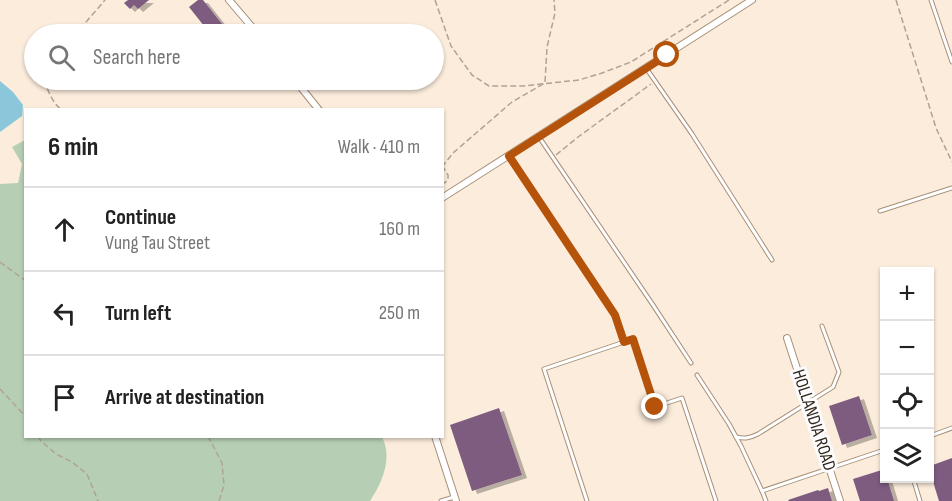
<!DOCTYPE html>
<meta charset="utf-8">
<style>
:root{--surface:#fff;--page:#f6f6f6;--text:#222;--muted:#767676;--line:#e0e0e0}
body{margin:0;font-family:"Sofia Sans Condensed",sans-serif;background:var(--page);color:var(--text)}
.controls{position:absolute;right:18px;bottom:18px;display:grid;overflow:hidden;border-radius:0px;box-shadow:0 2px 4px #0004}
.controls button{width:54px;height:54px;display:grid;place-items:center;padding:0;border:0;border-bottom:2px solid var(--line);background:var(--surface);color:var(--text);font:30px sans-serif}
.stop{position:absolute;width:18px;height:18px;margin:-14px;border:4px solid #b45309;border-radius:50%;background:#fff}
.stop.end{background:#b45309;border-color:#fff;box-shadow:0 2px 6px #0008}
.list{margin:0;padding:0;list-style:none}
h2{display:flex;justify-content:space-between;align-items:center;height:78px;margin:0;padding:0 24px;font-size:26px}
h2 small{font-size:20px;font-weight:400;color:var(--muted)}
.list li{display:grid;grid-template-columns:39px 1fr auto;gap:18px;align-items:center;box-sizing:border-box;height:84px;padding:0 24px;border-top:2px solid var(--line)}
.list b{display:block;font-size:22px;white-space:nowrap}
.list p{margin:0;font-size:20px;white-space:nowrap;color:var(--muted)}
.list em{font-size:20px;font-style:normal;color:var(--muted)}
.icon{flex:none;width:33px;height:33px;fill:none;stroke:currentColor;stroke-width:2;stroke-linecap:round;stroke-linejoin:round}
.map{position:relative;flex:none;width:952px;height:501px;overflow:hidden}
.search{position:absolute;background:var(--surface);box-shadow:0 2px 4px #0004;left:24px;top:24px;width:420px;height:66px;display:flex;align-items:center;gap:15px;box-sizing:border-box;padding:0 21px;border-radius:33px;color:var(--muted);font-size:22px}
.panel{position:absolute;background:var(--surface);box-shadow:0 2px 4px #0004;left:24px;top:108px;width:420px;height:330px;border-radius:0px}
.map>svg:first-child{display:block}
.green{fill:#b6cfb4}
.water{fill:#8ac7da}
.building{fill:#7e5c80;filter:url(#shadow)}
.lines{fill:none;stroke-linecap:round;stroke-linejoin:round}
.lane-casing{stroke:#a79078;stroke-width:5}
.street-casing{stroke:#a79078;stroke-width:8}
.path{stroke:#b0a395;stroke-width:1.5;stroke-dasharray:6 3;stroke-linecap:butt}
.lane{stroke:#fff;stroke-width:3}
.street{stroke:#fff;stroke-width:6}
.route{stroke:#b45309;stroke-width:8}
.labels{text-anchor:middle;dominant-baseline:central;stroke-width:6;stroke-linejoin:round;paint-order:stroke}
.street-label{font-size:18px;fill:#2e251b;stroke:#fcfcfc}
</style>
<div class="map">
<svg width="952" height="501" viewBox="0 0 952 501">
<defs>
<filter id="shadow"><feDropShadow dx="5" dy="3" stdDeviation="0" flood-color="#0004"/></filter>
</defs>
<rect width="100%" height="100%" fill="#fbecdc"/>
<path class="green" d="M25 140 26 436 382 437C393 458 382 483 370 501H0V184L18 183 22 164 12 147Z"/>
<path class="water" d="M0 81 13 92 23 105 22 116 0 132Z"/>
<g class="building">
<path d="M128 0H149L138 9 134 5 130 9 124 3Z"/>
<path d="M198 0H203L230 34H215L211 29 208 31 189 7Z"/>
<path d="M859 396 872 435 842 445 829 406Z"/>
<path d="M499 408 522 475 472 491 450 425Z"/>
<path d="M952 458V501H939L930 472V466Z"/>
<path d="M885 469V478H887L894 501H860L853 479Z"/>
<path d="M828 488 832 501H789L788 500 818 490 819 491Z"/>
</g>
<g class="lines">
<g class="lane-casing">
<g id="lane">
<path d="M931 0 952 62"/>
<path d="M646 68 692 134 772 260"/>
<path d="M539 137 653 305 691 363"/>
<path d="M509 156 615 315 624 342"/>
<path d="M880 211 952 188"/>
<path d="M697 375 729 424 741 446 762 491"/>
<path d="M930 436 952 428"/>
<path d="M736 437C745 439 750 438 758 434L833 387 839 372 822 326"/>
<path d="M913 478 920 501"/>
<path d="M441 501 454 497"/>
<path d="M587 501 544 369 633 339 655 407 682 398 716 501"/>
<path d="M766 501 762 491 884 450"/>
</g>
</g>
<g class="street-casing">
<g id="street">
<path d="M229 0 258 34"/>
<path d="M295 80 319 110"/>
<path d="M442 198 752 0"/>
<path d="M787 338 840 501"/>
<path d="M435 436 456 501"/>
</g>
</g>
<g class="path">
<path d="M435 0 451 46 472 75 489 86H523L579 80 602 73 631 62 729 0"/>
<path d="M896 0 936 128 952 162"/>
<path d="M72 34 87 21 105 0"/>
<path d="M44 80C48 90 52 103 62 110"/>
<path d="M556 155 578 137 651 84"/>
<path d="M442 167 453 153 512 102 545 83 547 47 555 13 554 0"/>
<path d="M442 185 448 180V175L443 167"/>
<path d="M0 262 26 281"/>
<path d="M0 389 26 417"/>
<path d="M38 436 41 441 56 454 72 462 87 474 98 501"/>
<path d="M208 436 222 463 224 485 219 501"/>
</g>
<use href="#lane" class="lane"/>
<use href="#street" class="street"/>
</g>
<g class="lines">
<path class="route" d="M655 407 633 339 624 342 615 315 509 156 667 55"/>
</g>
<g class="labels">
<g class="street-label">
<text transform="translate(814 420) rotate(72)">HOLLANDIA ROAD</text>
</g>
</g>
</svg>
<div class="controls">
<button>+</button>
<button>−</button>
<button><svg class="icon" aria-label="locate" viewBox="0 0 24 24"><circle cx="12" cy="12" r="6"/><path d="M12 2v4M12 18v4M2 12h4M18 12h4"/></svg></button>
<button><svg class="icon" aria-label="layers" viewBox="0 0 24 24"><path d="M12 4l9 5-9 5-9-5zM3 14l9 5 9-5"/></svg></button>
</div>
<div class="stop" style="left:667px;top:55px"></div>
<div class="stop end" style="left:655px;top:407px"></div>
<div class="search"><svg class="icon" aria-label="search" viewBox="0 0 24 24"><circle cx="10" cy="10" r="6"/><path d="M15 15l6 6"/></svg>Search here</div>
<section class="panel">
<h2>6 min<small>Walk · 410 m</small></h2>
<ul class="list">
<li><svg class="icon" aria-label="ahead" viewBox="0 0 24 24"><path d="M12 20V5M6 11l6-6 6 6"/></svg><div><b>Continue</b><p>Vung Tau Street</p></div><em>160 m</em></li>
<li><svg class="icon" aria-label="left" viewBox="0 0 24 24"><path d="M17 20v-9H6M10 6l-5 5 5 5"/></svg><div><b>Turn left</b></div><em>250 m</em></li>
<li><svg class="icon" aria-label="arrive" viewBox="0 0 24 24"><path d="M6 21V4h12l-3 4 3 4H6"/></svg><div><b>Arrive at destination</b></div></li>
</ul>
</section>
</div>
